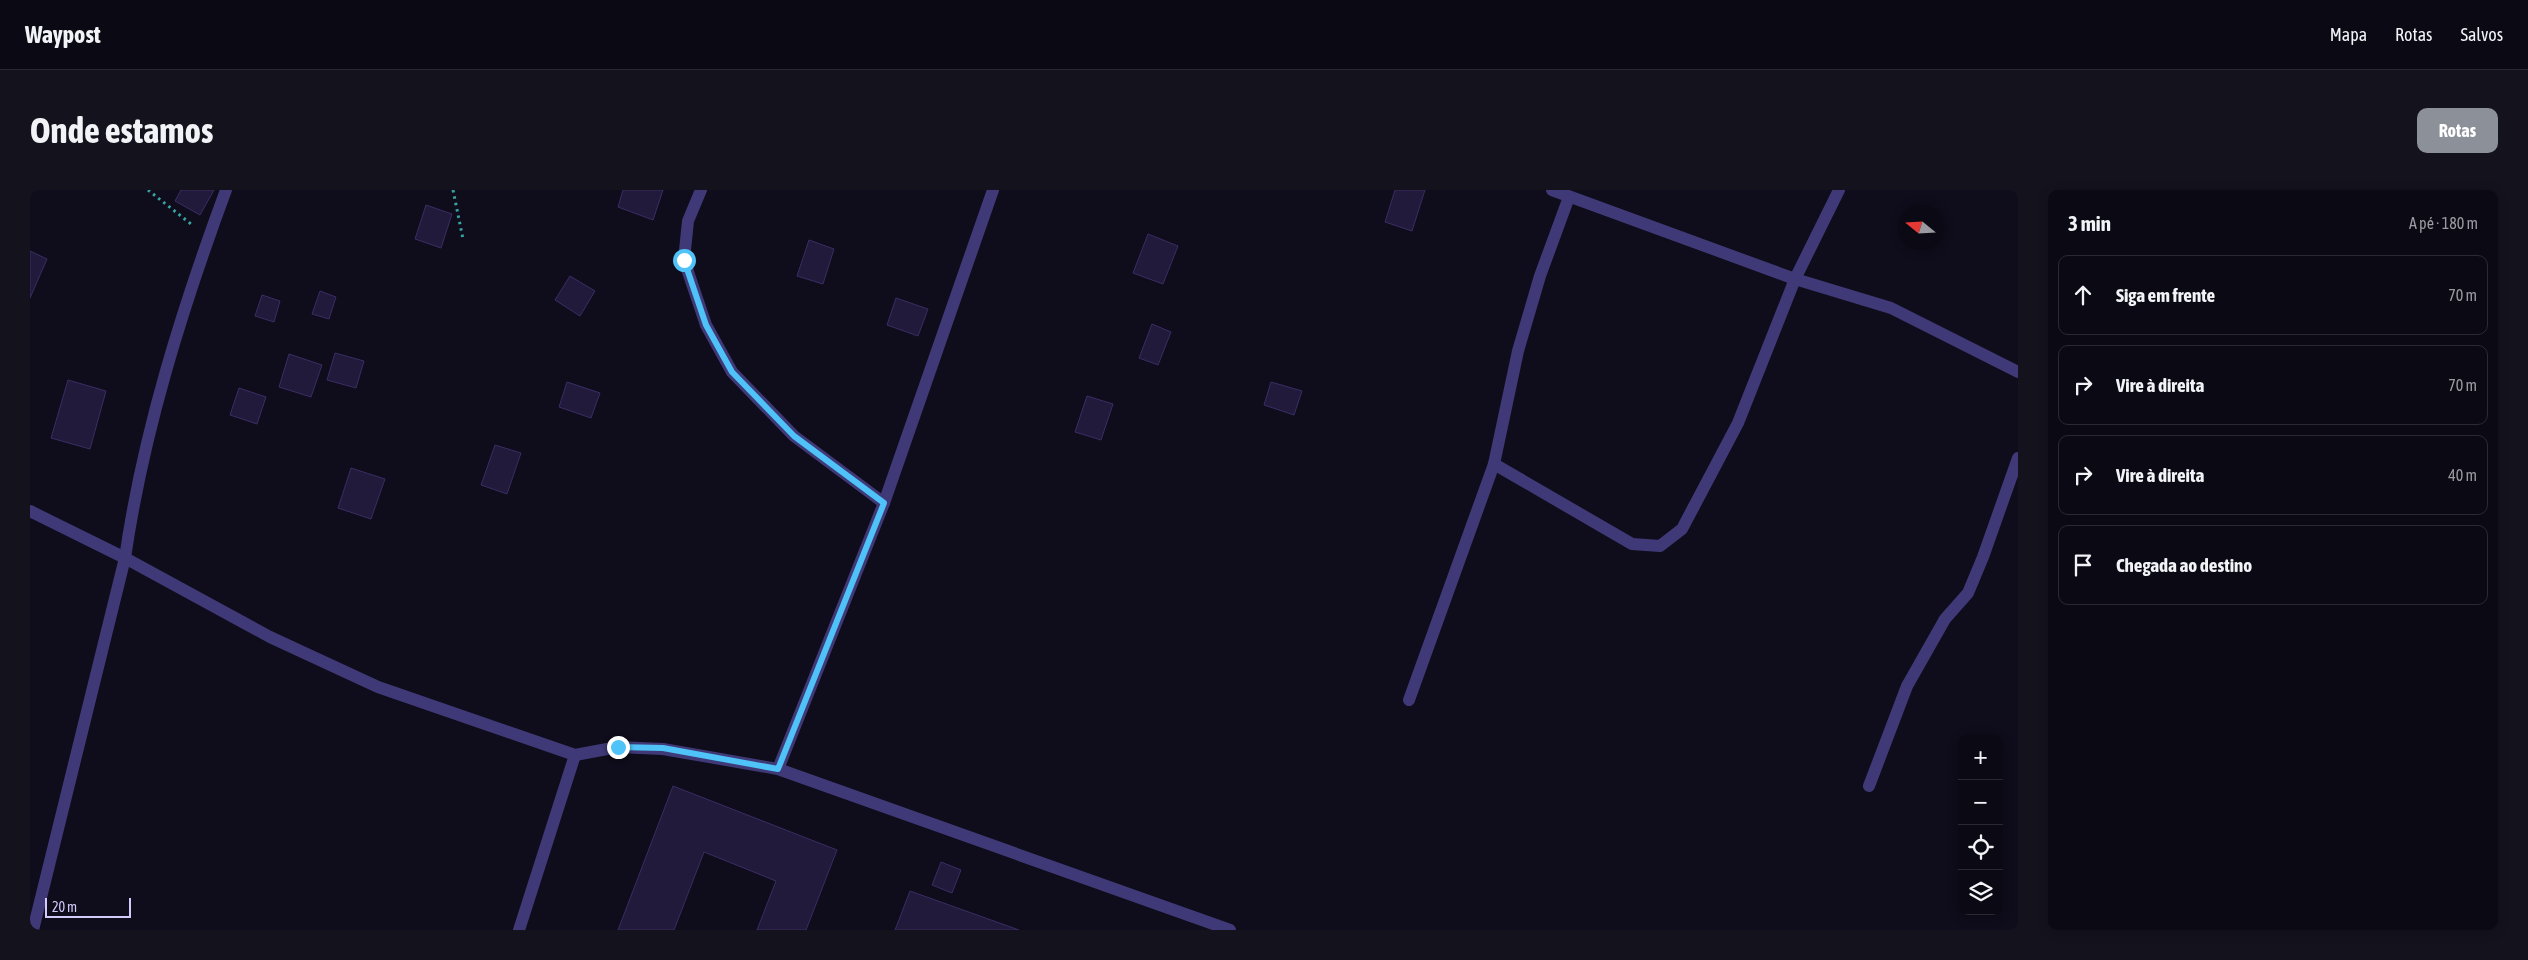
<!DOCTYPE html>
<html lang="pt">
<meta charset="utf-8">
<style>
:root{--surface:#0b0914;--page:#14121d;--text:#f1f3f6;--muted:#9a9aa0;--line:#2b2a34;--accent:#8c9099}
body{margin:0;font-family:"Asap Condensed",sans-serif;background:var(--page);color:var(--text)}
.controls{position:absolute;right:15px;bottom:15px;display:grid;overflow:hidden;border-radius:10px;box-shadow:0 2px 12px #0003}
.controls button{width:45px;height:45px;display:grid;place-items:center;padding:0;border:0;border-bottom:1px solid var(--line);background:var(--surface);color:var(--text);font:25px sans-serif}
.compass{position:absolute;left:1868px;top:15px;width:45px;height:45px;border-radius:50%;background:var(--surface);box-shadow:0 2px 12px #0003;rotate:288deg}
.scale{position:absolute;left:15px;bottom:12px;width:86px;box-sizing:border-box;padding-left:5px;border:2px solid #d2cafb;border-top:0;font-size:14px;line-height:18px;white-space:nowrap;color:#d2cafb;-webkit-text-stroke:4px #0f0c1b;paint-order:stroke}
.stop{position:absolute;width:15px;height:15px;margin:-11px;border:4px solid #4fc3f7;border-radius:50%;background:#fff}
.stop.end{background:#4fc3f7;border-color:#fff;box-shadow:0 1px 5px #0008}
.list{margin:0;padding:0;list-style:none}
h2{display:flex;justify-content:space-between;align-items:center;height:65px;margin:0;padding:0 20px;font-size:21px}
h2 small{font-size:16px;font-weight:400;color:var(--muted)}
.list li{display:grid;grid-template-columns:32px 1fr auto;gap:15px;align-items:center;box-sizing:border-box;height:80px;margin:0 10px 10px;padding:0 10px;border:1px solid var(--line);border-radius:10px}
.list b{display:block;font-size:19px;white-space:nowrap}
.list em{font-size:16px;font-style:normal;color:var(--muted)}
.icon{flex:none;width:28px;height:28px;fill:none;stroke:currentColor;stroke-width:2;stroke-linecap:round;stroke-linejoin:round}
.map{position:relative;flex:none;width:1988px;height:740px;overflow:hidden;border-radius:10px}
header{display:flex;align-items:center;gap:30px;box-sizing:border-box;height:70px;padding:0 25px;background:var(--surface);border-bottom:1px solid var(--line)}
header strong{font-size:24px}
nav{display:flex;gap:28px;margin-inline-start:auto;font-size:18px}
.intro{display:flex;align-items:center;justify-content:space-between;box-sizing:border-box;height:120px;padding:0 30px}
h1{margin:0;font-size:35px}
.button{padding:12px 22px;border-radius:10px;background:var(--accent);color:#fff;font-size:18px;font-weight:700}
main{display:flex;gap:30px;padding:0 30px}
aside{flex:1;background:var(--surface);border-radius:10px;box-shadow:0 2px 12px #0003}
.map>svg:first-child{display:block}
.building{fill:#221a3a;stroke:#3b2d65}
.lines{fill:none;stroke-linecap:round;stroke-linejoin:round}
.path{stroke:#35a4a3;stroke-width:3;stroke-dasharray:2.5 4;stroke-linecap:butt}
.minor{stroke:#3f3a77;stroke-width:12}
.route{stroke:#4fc3f7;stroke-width:6}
</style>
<header>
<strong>Waypost</strong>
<nav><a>Mapa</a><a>Rotas</a><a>Salvos</a></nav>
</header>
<div class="intro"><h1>Onde estamos</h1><a class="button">Rotas</a></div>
<main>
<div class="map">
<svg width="1988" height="740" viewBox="0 0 1988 740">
<rect width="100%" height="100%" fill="#0f0c1b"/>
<g class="building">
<path d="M151 0H184L170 25 145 11Z"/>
<path d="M593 0H633L623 30 588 17Z"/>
<path d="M1365 0H1395L1382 41 1355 32Z"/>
<path d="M396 15 422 24 411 58 385 49Z"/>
<path d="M1118 44 1148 56 1133 94 1103 83Z"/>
<path d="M779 50 804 59 793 94 767 86Z"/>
<path d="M0 61 17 69 0 108Z"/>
<path d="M540 86 565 101 550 126 525 110Z"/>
<path d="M290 101 306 107 299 129 282 124Z"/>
<path d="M232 105 250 111 244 132 225 126Z"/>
<path d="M866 108 898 119 888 146 857 135Z"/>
<path d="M1122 134 1141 142 1128 175 1109 168Z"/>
<path d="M305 163 334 171 326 198 297 190Z"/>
<path d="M259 164 292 175 281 207 249 197Z"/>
<path d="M38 190 76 201 60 259 21 248Z"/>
<path d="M537 192 570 203 561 228 529 217Z"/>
<path d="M1241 192 1272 201 1264 225 1234 215Z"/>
<path d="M209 198 236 207 227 234 200 225Z"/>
<path d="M1057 206 1083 214 1071 250 1045 242Z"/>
<path d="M465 255 491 263 477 304 451 295Z"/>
<path d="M321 278 355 289 341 329 308 318Z"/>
<path d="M643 596 807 660 776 740H727L746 691 674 662 644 740H588Z"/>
<path d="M911 672 931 680 922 703 902 695Z"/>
<path d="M880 701 989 740H865Z"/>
</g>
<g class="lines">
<g class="path">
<path d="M118 0 161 34"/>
<path d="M423 0 433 49"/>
</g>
<g class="minor">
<path d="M671 0 658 31 654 70 676 135 702 182 764 246 854 313"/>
<path d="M1522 0 1765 89 1861 118 1988 182"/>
<path d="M1464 274 1602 354 1630 356 1652 339 1708 233 1765 89 1809 0"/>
<path d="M0 321 95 368 240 447 348 497 545 565 588 557 633 559 748 579 1200 740"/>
<path d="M1379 510 1464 274 1488 161 1510 86 1539 7"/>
<path d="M748 579 854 313 963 0"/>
<path d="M1839 596 1877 496 1915 429 1938 403 1953 367 1988 268"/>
<path d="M3 740 95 368C113 243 152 119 196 0"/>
<path d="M489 740 545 565"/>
</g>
</g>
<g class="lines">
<path class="route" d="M588 557 633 558 748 579 854 313 764 246 702 182 676 135 654 70"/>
</g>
</svg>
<div class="controls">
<button>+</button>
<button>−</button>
<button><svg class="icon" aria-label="locate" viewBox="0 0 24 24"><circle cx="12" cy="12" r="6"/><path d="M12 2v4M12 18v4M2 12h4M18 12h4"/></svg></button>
<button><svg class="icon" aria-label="layers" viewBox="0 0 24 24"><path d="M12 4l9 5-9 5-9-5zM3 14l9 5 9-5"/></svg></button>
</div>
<svg class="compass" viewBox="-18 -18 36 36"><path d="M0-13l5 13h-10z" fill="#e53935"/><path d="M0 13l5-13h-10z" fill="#9a9aa0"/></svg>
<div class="scale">20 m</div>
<div class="stop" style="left:654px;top:70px"></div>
<div class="stop end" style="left:588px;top:557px"></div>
</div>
<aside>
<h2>3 min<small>A pé · 180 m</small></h2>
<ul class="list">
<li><svg class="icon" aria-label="ahead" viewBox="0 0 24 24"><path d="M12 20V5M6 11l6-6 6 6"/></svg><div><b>Siga em frente</b></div><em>70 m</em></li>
<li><svg class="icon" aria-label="right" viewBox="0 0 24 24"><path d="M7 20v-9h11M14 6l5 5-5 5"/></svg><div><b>Vire à direita</b></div><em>70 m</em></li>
<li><svg class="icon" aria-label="right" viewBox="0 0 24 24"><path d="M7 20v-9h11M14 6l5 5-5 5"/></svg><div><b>Vire à direita</b></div><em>40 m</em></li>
<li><svg class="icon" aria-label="arrive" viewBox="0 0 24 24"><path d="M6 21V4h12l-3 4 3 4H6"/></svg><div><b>Chegada ao destino</b></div></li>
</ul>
</aside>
</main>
